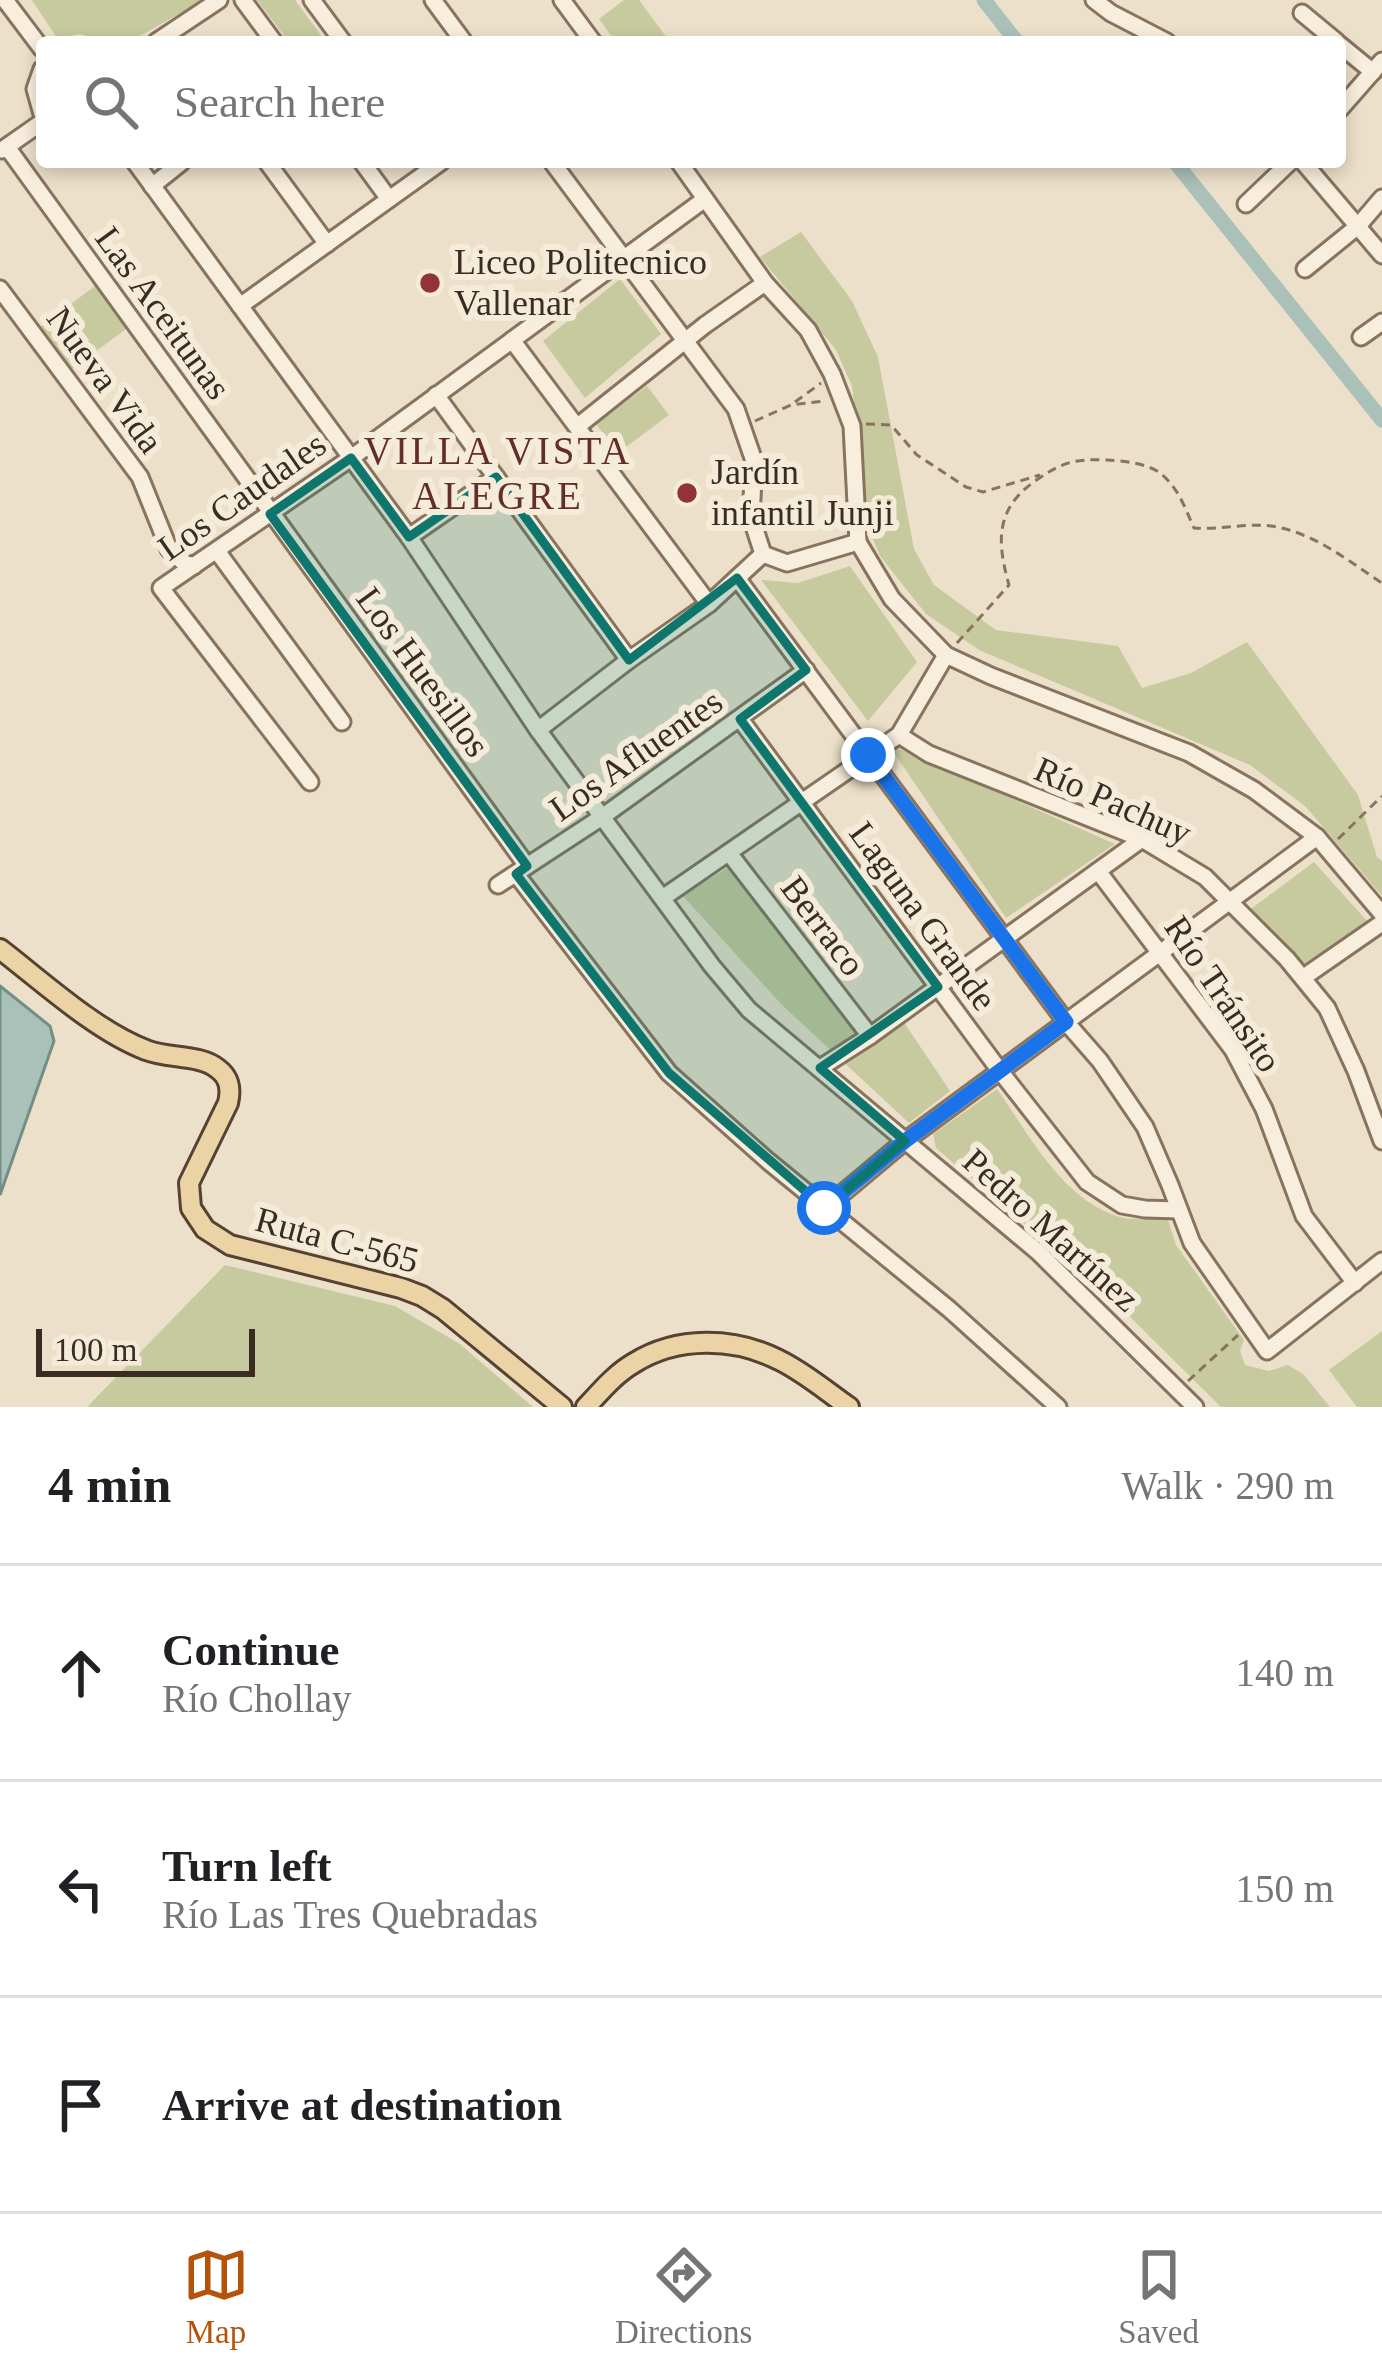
<!DOCTYPE html>
<meta charset="utf-8">
<style>
:root{--surface:#fff;--page:#f2f2f2;--text:#202124;--muted:#757577;--line:#e0e0e0;--accent:#b45309}
body{margin:0;font-family:"Times New Roman",serif;background:var(--page);color:var(--text)}
.scale{position:absolute;left:36px;bottom:30px;width:219px;box-sizing:border-box;padding-left:12px;border:6px solid #392c22;border-top:0;font-size:33px;line-height:42px;white-space:nowrap;color:#392c22;-webkit-text-stroke:9px #f4ebd9;paint-order:stroke}
.stop{position:absolute;width:36px;height:36px;margin:-27px;border:9px solid #1a73e8;border-radius:50%;background:#fff}
.stop.end{background:#1a73e8;border-color:#fff;box-shadow:0 3px 12px #0008}
.list{margin:0;padding:0;list-style:none}
h2{display:flex;justify-content:space-between;align-items:center;height:156px;margin:0;padding:0 48px;font-size:51px}
h2 small{font-size:39px;font-weight:400;color:var(--muted)}
.list li{display:grid;grid-template-columns:78px 1fr auto;gap:36px;align-items:center;box-sizing:border-box;height:216px;padding:0 48px;border-top:3px solid var(--line)}
.list b{display:block;font-size:45px;white-space:nowrap}
.list p{margin:0;font-size:39px;white-space:nowrap;color:var(--muted)}
.list em{font-size:39px;font-style:normal;color:var(--muted)}
.icon{flex:none;width:66px;height:66px;fill:none;stroke:currentColor;stroke-width:2;stroke-linecap:round;stroke-linejoin:round}
.map{position:relative;flex:none;width:1382px;height:1407px;overflow:hidden}
.search{position:absolute;background:var(--surface);box-shadow:0 6px 18px #0003;left:36px;right:36px;top:36px;height:132px;display:flex;align-items:center;gap:30px;box-sizing:border-box;padding:0 42px;border-radius:12px;color:var(--muted);font-size:45px}
.sheet{height:804px;background:var(--surface)}
nav{display:flex;justify-content:space-around;align-items:center;box-sizing:border-box;height:168px;border-top:3px solid var(--line);background:var(--surface);font-size:33px;color:var(--muted)}
nav a{display:grid;justify-items:center;gap:6px}
nav .on{color:var(--accent)}
.map>svg:first-child{display:block}
.green{fill:#c7ca9e}
.water{fill:#aac1b9;stroke:#718f86;stroke-width:3}
.lines{fill:none;stroke-linecap:round;stroke-linejoin:round}
.canal{stroke:#aac1b9;stroke-width:15}
.minor-casing{stroke:#88735f;stroke-width:21}
.major-casing{stroke:#564233;stroke-width:24}
.path{stroke:#88735f;stroke-width:3;stroke-dasharray:9 6;stroke-linecap:butt}
.minor{stroke:#f7eedd;stroke-width:15}
.major{stroke:#ecd3a5;stroke-width:18}
.route{stroke:#1a73e8;stroke-width:15}
.marked{fill:#0f766e;fill-opacity:0.2;stroke:#0f766e;stroke-width:9;stroke-linejoin:round}
.poi-dot{fill:#933338;stroke:#f4ebd9;stroke-width:4.5}
.labels{text-anchor:middle;dominant-baseline:central;stroke-width:12;stroke-linejoin:round;paint-order:stroke}
.poi-label{font-size:36px;fill:#392c22;stroke:#f4ebd9;text-anchor:start}
.street-label{font-size:36px;fill:#392c22;stroke:#f4ebd9}
.neighbourhood-label{font-size:39px;letter-spacing:3px;fill:#632e24;stroke:#f4ebd9}
</style>
<div class="map">
<svg width="1382" height="1407" viewBox="0 0 1382 1407">
<rect width="100%" height="100%" fill="#ece0ca"/>
<g class="green">
<path d="M32 0H199L200 2 129 42H106L80 34 57 38Z"/>
<path d="M257 0H295L326 42H289Z"/>
<path d="M624 0H639L670 42H616L599 19Z"/>
<path d="M801 232 852 301 878 357 914 549 934 585 996 630 1118 646 1142 688 1191 673 1247 642 1358 795 1377 857 1382 861V896L1305 806 1250 765 979 650 926 614 880 556 869 530 852 386 836 350 760 257Z"/>
<path d="M620 279 661 334 585 398 543 341Z"/>
<path d="M99 283 130 326 68 372 36 330Z"/>
<path d="M647 386 669 415 618 453 596 424Z"/>
<path d="M850 566 917 662 868 721 761 580 798 583Z"/>
<path d="M888 744 1115 844 1006 918Z"/>
<path d="M1314 862 1368 922 1302 970 1248 911Z"/>
<path d="M730 866 866 1044 903 1021 950 1091 909 1123 781 1004 683 896Z"/>
<path d="M997 1089C1029 1134 1062 1200 1120 1217 1133 1221 1153 1217 1167 1217L1176 1245 1244 1340 1240 1351 1245 1365 1269 1371 1288 1365 1303 1374 1330 1407H1221L1119 1306 936 1148 933 1134Z"/>
<path d="M225 1265 395 1306 460 1344 533 1407H87Z"/>
<path d="M1382 1331V1407H1357L1329 1370Z"/>
</g>
<path class="water" d="M0 986 50 1026 54 1041 0 1195Z"/>
<g class="lines">
<g class="canal">
<path d="M984 0 1017 42"/>
<path d="M1175 162 1382 420"/>
</g>
<g class="minor-casing">
<g id="minor">
<path d="M5 0 42 49"/>
<path d="M243 0 274 42"/>
<path d="M312 0 343 42"/>
<path d="M433 0 464 42"/>
<path d="M562 0 593 42"/>
<path d="M1094 0 1111 13 1167 42"/>
<path d="M1302 13 1337 42"/>
<path d="M156 42 219 0"/>
<path d="M1340 45 1373 72"/>
<path d="M42 69 35 89 42 114"/>
<path d="M1340 109 1382 61"/>
<path d="M7 147 527 866"/>
<path d="M2 150 42 122"/>
<path d="M135 162 409 537 538 730 712 966 749 1010 1038 1252 1195 1407"/>
<path d="M267 162 327 244"/>
<path d="M362 162 389 199"/>
<path d="M552 162 736 409 754 461 751 517 763 554"/>
<path d="M679 162 765 283 808 330 832 374 852 426 858 542 892 599 946 655 991 676 1189 753 1254 790 1317 837 1382 914"/>
<path d="M1303 162 1382 255"/>
<path d="M152 186 182 162"/>
<path d="M1246 204 1290 162"/>
<path d="M1305 269 1358 226 1382 198"/>
<path d="M0 289 140 477 169 549 184 563 194 566"/>
<path d="M240 306 441 162"/>
<path d="M1361 337 1382 322"/>
<path d="M512 340 709 604"/>
<path d="M436 395 629 660"/>
<path d="M578 426 705 325 765 283"/>
<path d="M409 537 496 477"/>
<path d="M217 551 342 722"/>
<path d="M737 578 1066 1022 1100 1061 1145 1127 1170 1185 1192 1243 1267 1351 1382 1261"/>
<path d="M740 719 1000 1071 1087 1182 1122 1205 1145 1209 1179 1210"/>
<path d="M538 730 629 660 709 604 763 554 787 563 858 542"/>
<path d="M899 735 929 754 1142 839 1205 877 1287 959 1327 1008 1356 1071 1382 1141"/>
<path d="M310 782 161 588 351 458 705 199"/>
<path d="M729 853 870 1036"/>
<path d="M1098 871 1233 1050 1264 1109 1304 1216 1355 1283"/>
<path d="M516 874 669 1073 768 1161 949 1309 1058 1407"/>
<path d="M498 885 602 817 806 670"/>
<path d="M664 897 899 735 946 655"/>
<path d="M1304 977 1382 923"/>
<path d="M820 1068 870 1036 1142 839"/>
<path d="M825 1208 905 1141 1317 837"/>
</g>
</g>
<g class="major-casing">
<g id="major">
<path d="M0 949C43 982 96 1031 146 1050 168 1059 200 1054 218 1069 230 1078 231 1090 228 1103L189 1183 191 1208 205 1229 230 1245 401 1288 422 1296 443 1309 562 1407"/>
<path d="M586 1407C601 1391 615 1374 634 1363 677 1336 734 1337 779 1360 804 1372 826 1391 849 1407"/>
</g>
</g>
<g class="path">
<path d="M795 402 821 383"/>
<path d="M755 421 791 405 825 401"/>
<path d="M866 424 891 425 917 455 966 487 983 492 1040 475"/>
<path d="M957 643 1009 585C996 539 996 507 1038 479 1064 461 1076 459 1107 460 1124 461 1146 463 1160 473 1178 487 1185 508 1194 528 1219 530 1246 523 1271 526 1313 532 1347 560 1382 583"/>
<path d="M1338 839 1382 796"/>
<path d="M1188 1381 1238 1335"/>
</g>
<use href="#minor" class="minor"/>
<use href="#major" class="major"/>
</g>
<g class="lines">
<path class="route" d="M824 1208 905 1141 1066 1022 868 755"/>
</g>
<path class="marked" d="M351 458 409 537 496 477 629 660 737 578 806 670 740 719 938 987 820 1068 905 1141 825 1208 669 1073 516 874 527 866 270 514Z"/>
<g class="poi-dot">
<circle cx="430" cy="283" r="12"/>
<circle cx="687" cy="493" r="12"/>
</g>
<g class="labels">
<g class="poi-label">
<text x="454" y="262">Liceo Politecnico<tspan x="454" dy="41">Vallenar</tspan></text>
<text x="711" y="472">Jardín<tspan x="711" dy="41">infantil Junji</tspan></text>
</g>
<g class="street-label">
<text transform="translate(163 313) rotate(54)">Las Aceitunas</text>
<text transform="translate(105 380) rotate(54)">Nueva Vida</text>
<text transform="translate(242 496) rotate(-35)">Los Caudales</text>
<text transform="translate(423 672) rotate(54)">Los Huesillos</text>
<text transform="translate(636 755) rotate(-35)">Los Afluentes</text>
<text transform="translate(1113 801) rotate(24)">Río Pachuy</text>
<text transform="translate(923 916) rotate(54)">Laguna Grande</text>
<text transform="translate(823 926) rotate(53)">Berraco</text>
<text transform="translate(1223 994) rotate(56)">Río Tránsito</text>
<text transform="translate(1051 1230) rotate(42)">Pedro Martínez</text>
<text transform="translate(337 1240) rotate(15)">Ruta C-565</text>
</g>
<g class="neighbourhood-label">
<text x="498" y="450">VILLA VISTA<tspan x="498" dy="45">ALEGRE</tspan></text>
</g>
</g>
</svg>
<div class="scale">100 m</div>
<div class="stop" style="left:824px;top:1208px"></div>
<div class="stop end" style="left:868px;top:755px"></div>
<div class="search"><svg class="icon" aria-label="search" viewBox="0 0 24 24"><circle cx="10" cy="10" r="6"/><path d="M15 15l6 6"/></svg>Search here</div>
</div>
<section class="sheet">
<h2>4 min<small>Walk · 290 m</small></h2>
<ul class="list">
<li><svg class="icon" aria-label="ahead" viewBox="0 0 24 24"><path d="M12 20V5M6 11l6-6 6 6"/></svg><div><b>Continue</b><p>Río Chollay</p></div><em>140 m</em></li>
<li><svg class="icon" aria-label="left" viewBox="0 0 24 24"><path d="M17 20v-9H6M10 6l-5 5 5 5"/></svg><div><b>Turn left</b><p>Río Las Tres Quebradas</p></div><em>150 m</em></li>
<li><svg class="icon" aria-label="arrive" viewBox="0 0 24 24"><path d="M6 21V4h12l-3 4 3 4H6"/></svg><div><b>Arrive at destination</b></div></li>
</ul>
</section>
<nav>
<a class="on"><svg class="icon" aria-label="map" viewBox="0 0 24 24"><path d="M3 6l6-2 6 2 6-2v14l-6 2-6-2-6 2zM9 4v14M15 6v14"/></svg>Map</a>
<a><svg class="icon" aria-label="directions" viewBox="0 0 24 24"><path d="M12 3l9 9-9 9-9-9zM9 14v-3h6M13 9l2 2-2 2"/></svg>Directions</a>
<a><svg class="icon" aria-label="saved" viewBox="0 0 24 24"><path d="M7 4h10v16l-5-4-5 4z"/></svg>Saved</a>
</nav>
